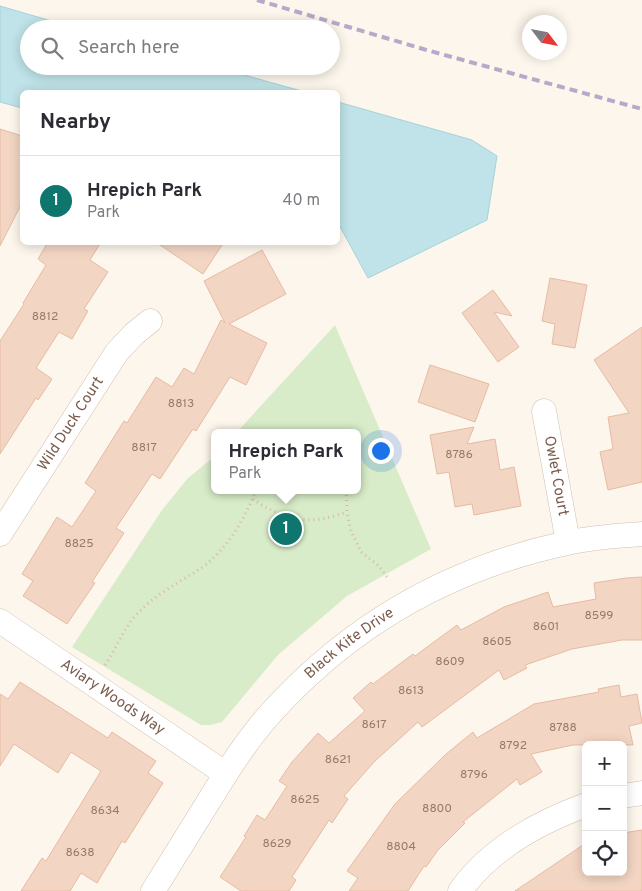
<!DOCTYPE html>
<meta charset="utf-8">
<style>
:root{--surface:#fff;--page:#f7f7f7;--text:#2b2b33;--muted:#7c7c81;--line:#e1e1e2;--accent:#0f766e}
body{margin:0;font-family:Overpass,sans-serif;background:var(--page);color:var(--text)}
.controls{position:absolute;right:15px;bottom:15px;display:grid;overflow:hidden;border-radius:8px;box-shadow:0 2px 12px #0003}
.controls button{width:45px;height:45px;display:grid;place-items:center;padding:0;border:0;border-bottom:1px solid var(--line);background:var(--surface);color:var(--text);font:25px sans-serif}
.compass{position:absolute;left:522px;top:15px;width:45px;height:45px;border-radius:50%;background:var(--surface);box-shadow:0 2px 12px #0003;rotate:122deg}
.you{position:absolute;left:380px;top:450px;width:18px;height:18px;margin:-12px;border:4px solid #fff;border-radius:50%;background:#1a73e8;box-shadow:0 0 0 8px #1a73e833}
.badge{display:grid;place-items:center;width:32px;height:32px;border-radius:50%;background:var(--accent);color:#fff;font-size:16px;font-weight:700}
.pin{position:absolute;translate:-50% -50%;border:2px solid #fff;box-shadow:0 1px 5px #0006}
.popup{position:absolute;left:211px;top:429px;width:150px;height:65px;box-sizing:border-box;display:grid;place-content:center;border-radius:8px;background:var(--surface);filter:drop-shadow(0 1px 4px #0005);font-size:16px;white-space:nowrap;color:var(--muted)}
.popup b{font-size:19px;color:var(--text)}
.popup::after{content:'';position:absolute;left:50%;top:100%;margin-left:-10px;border:10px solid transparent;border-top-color:var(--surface)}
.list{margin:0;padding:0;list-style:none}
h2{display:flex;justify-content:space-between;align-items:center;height:65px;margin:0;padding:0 20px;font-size:21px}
h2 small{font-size:16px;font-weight:400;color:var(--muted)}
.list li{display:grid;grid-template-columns:32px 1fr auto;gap:15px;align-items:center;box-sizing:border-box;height:90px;padding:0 20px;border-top:1px solid var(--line)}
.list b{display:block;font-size:19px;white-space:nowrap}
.list p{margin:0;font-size:16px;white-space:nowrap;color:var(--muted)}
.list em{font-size:16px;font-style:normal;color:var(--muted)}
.icon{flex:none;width:28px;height:28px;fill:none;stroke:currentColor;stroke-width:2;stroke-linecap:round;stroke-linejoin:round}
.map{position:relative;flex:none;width:642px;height:891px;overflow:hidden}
.search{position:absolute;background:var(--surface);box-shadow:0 2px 12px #0003;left:20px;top:20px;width:320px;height:55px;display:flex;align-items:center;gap:12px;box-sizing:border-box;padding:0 18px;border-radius:28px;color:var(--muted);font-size:19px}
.panel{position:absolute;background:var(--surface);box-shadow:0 2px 12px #0003;left:20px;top:90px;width:320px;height:155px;border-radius:8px}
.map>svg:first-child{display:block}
.green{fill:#d8ecc9}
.water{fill:#bfe3e8;stroke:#a5d3da}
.building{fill:#f3d5c3;stroke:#e6bba3}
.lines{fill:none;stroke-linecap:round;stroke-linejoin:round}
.minor-casing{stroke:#d1beb0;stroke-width:25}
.path{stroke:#d9b8a5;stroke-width:3;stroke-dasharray:1 4;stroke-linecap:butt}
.minor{stroke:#fff;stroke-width:24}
.rail{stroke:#b9a8c9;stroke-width:4;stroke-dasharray:8 5;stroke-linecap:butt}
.labels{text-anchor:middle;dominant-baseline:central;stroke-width:4;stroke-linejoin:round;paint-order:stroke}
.number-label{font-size:12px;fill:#987a6a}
.street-label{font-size:15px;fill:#7a5c4d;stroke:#fffaf3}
</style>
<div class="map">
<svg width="642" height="891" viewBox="0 0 642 891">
<rect width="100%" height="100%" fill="#fdf6ec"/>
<path class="green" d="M335 325 431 549 347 596 278 655 222 722 210 725H201L72 647 162 510 188 478 215 456V490H357V433H236Z"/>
<g class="water">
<path d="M0 6 79 29H29V66H212L305 92H22V108L0 102Z"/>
<path d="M338 102 472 140 497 156 487 220 368 278 338 223Z"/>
</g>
<g class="building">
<path d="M0 129 22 136V203L0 246Z"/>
<path d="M48 242H101L90 260 108 272 84 309 88 311 72 339 59 332 36 368 52 379 38 400 36 398 0 454V341L24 304 23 303 46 265 38 259Z"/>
<path d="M224 242 203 274 157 243H189Z"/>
<path d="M262 250 286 294 229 324 267 343 246 385 230 377 196 431 193 429 160 479 152 474 116 528 124 533 92 582 95 583 67 624 23 596 33 581 22 574 57 517 72 527 96 491 85 483 124 421 127 423 156 377 172 387 184 368 194 374 221 320 225 323 204 281Z"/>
<path d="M550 278 587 285 575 348 552 344 555 324 542 321Z"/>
<path d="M493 290 512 316 494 312 519 347 498 362 462 313Z"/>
<path d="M642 327V482L608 490 600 452 613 449 608 417 629 413 594 360Z"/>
<path d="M430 365 489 384 475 422 418 402Z"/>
<path d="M474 427 467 444 495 439 500 470 514 467 521 506 474 515 472 504 455 507 449 472 437 474 430 435Z"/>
<path d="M642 577V640H622L572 649 525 665 527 668 504 680 499 670 422 727 418 722 374 762 344 796 348 799 332 823 329 820 292 877 296 880 289 891H241L220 877 246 837 244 836 257 815 265 820 287 786 279 781 292 762 318 733 329 743 365 711 353 698 371 682 373 684 413 654 415 656 457 625 461 630 504 607 548 592 553 607 596 599 594 583 626 578Z"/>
<path d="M20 682 108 738 112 732 156 761 148 773 163 783 125 843 122 841 97 883 81 873 70 891H21L42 858 46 861 101 771 71 752 58 773 14 744 0 766V694L8 699Z"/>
<path d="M619 685 621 697 637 694 642 723 629 726 633 745H573L531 754 542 772 520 785 517 779 463 822 465 823 438 850 426 867 424 866 408 891H349L358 878 347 871 395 804 445 755 473 732 477 738 534 704 599 692 598 689Z"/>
<path d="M642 830V891H515L586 843V872H623V833Z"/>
</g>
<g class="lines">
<g class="minor-casing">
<g id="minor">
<path id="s1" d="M544 411 568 542"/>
<path id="s2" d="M0 534 117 352 134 334 150 321"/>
<path id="s3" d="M0 621 226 774"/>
<path d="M623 796 642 793"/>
<path id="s4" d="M153 891C171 862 189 833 207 804 226 773 246 741 270 714 350 625 450 568 567 543 591 537 617 536 642 534"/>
<path d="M460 891C490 849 539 822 586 805"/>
</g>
</g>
<g class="path">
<path d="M346 490 347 512 351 531 361 552 379 566 387 577"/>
<path d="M253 499C265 509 292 520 308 520 322 520 335 516 347 512"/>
<path d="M105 665C117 648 123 628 138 613 158 592 181 582 204 566 227 549 246 517 256 490"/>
</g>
<use href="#minor" class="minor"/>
<path class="rail" d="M257 0 430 51 642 109"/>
</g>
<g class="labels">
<g class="number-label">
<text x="45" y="317">8812</text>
<text x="181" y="404">8813</text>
<text x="144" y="448">8817</text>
<text x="459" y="455">8786</text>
<text x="79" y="544">8825</text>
<text x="599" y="616">8599</text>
<text x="546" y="627">8601</text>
<text x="497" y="642">8605</text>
<text x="450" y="662">8609</text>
<text x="411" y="691">8613</text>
<text x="374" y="725">8617</text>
<text x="563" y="728">8788</text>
<text x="513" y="746">8792</text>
<text x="338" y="760">8621</text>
<text x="474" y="775">8796</text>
<text x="305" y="800">8625</text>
<text x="437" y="809">8800</text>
<text x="105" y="811">8634</text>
<text x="277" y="844">8629</text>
<text x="401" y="847">8804</text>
<text x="80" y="853">8638</text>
</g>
<g class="street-label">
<text stroke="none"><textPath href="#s2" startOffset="131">Wild Duck Court</textPath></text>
<text stroke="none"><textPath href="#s1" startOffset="66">Owlet Court</textPath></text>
<text stroke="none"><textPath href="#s4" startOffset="319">Black Kite Drive</textPath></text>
<text stroke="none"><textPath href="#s3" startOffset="136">Aviary Woods Way</textPath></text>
</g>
</g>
</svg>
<div class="controls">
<button>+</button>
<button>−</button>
<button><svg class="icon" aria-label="locate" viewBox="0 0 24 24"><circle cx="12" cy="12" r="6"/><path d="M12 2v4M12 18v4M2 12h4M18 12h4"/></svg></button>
</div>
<svg class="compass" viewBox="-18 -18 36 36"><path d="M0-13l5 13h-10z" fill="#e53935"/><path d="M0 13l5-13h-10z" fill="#7c7c81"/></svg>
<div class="you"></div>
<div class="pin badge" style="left:286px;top:529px">1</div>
<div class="popup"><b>Hrepich Park</b>Park</div>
<div class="search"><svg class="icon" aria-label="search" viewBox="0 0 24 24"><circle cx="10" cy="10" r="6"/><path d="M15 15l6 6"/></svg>Search here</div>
<section class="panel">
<h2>Nearby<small></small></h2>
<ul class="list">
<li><span class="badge">1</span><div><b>Hrepich Park</b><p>Park</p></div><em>40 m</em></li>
</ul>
</section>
</div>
